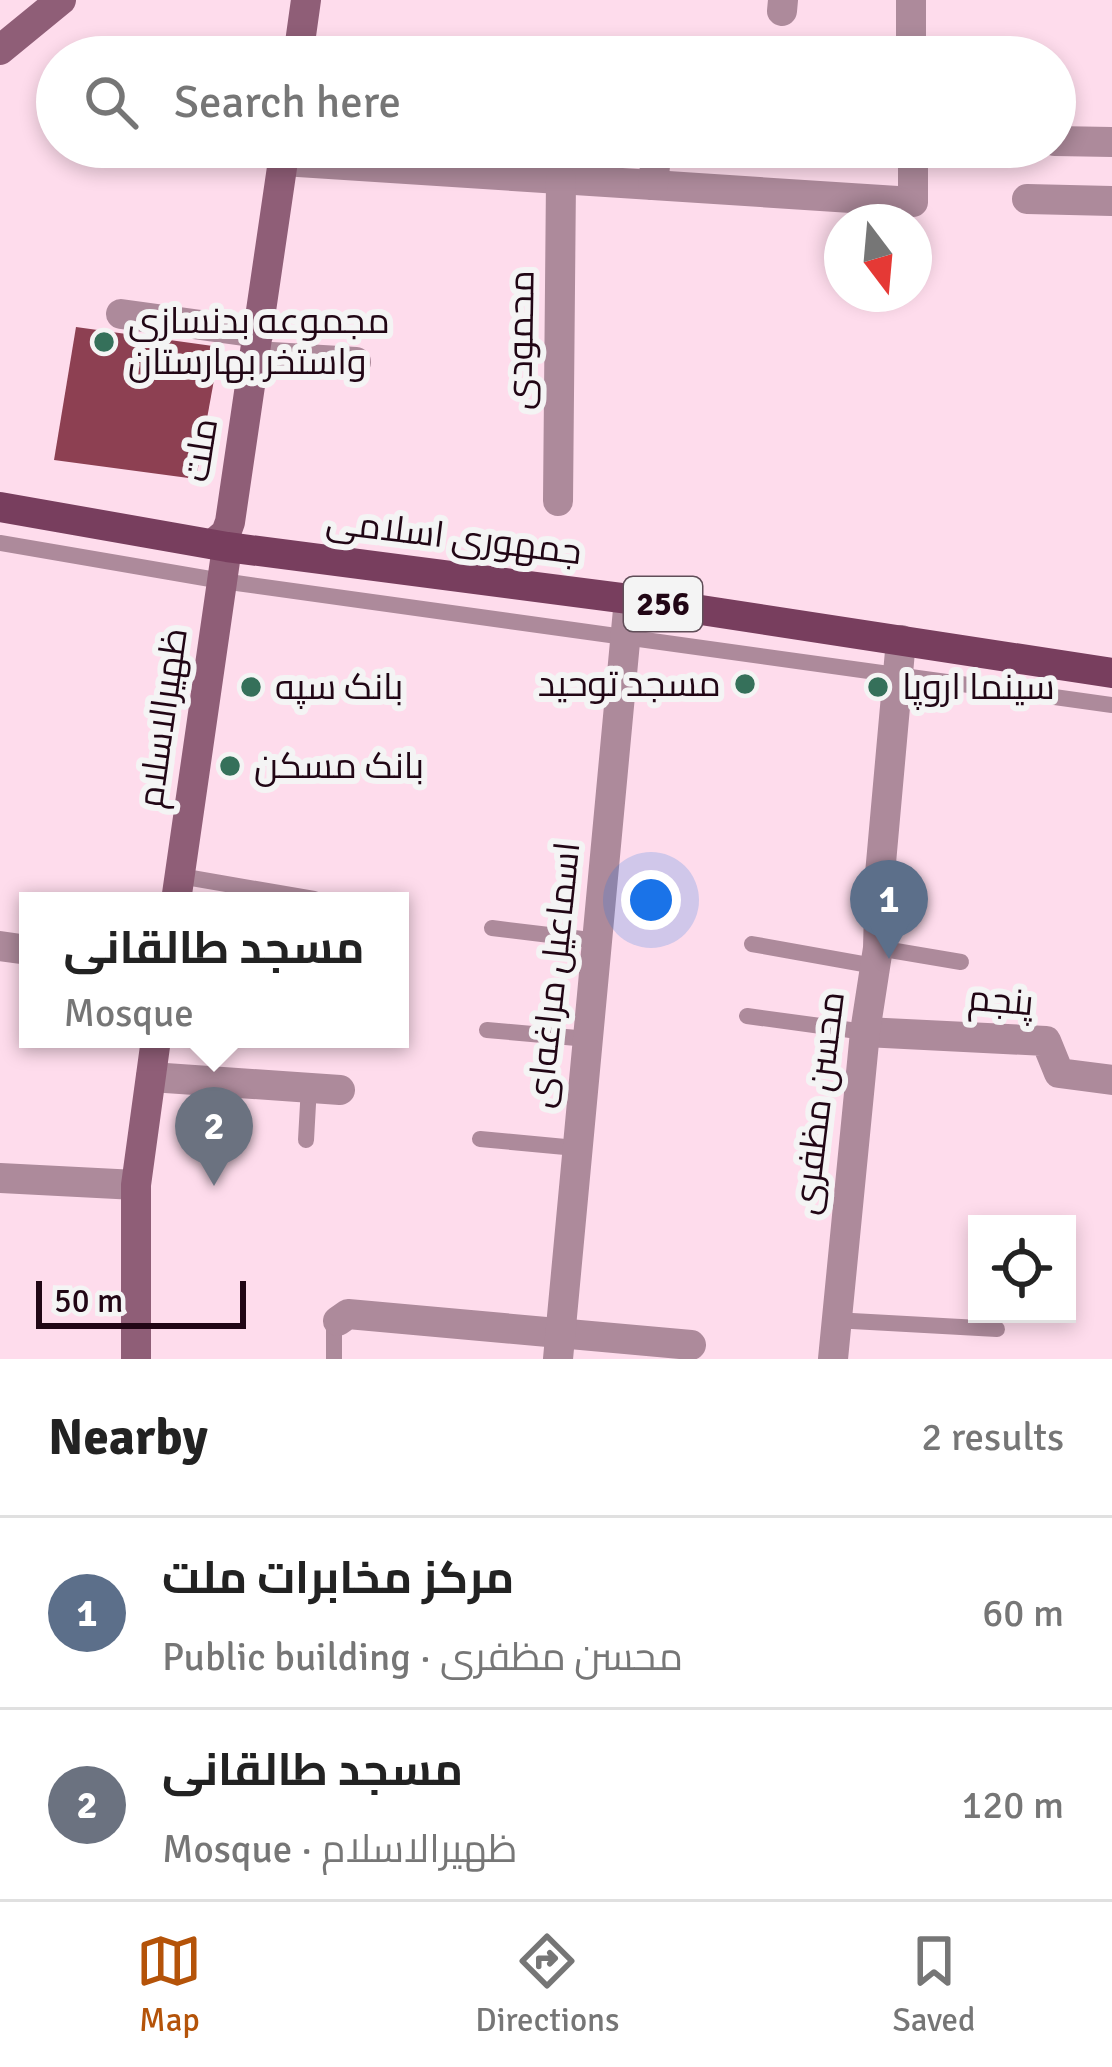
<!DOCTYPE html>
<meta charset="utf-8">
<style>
:root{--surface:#fff;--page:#f2f2f2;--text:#222;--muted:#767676;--line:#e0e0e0;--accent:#b45309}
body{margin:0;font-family:Signika,Cairo,sans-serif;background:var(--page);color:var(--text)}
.controls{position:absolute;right:36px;bottom:36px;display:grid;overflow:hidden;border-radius:0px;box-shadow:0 6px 18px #0003}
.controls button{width:108px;height:108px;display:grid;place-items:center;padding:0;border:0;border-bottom:3px solid var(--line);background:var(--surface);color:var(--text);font:60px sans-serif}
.compass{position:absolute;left:824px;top:204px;width:108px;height:108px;border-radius:50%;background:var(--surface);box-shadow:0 6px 18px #0003;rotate:164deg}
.scale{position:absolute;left:36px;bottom:30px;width:210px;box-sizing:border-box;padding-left:12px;border:6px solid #210615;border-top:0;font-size:33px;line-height:42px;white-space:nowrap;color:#210615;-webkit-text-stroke:9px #f4f4f4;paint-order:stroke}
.you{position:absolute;left:651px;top:900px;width:42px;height:42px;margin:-30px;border:9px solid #fff;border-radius:50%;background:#1a73e8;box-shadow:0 0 0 18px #1a73e833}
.badge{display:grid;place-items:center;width:78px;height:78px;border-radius:50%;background:var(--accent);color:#fff;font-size:39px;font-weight:700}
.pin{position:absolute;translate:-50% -99px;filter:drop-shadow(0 3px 6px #0008)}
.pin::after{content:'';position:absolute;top:63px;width:42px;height:36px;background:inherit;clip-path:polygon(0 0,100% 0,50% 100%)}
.popup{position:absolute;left:19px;top:892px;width:390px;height:156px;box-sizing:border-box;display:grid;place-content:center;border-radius:0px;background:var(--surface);filter:drop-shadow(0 3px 9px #0005);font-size:39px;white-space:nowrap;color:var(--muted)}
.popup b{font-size:45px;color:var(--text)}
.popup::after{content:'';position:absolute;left:50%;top:100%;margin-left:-24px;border:24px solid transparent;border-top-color:var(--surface)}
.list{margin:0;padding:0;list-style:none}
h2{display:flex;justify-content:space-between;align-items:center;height:156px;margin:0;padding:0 48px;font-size:51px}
h2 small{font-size:39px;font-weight:400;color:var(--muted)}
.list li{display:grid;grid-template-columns:78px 1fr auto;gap:36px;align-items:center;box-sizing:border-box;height:192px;padding:0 48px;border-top:3px solid var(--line)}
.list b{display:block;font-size:45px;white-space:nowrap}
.list p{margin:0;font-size:39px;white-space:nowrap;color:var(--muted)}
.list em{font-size:39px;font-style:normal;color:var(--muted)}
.icon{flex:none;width:66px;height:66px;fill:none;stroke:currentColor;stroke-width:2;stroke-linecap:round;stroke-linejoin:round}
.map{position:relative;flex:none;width:1112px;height:1359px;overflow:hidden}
.search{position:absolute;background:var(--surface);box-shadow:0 6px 18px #0003;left:36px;right:36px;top:36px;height:132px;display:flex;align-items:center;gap:30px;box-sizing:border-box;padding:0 42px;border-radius:66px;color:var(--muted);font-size:45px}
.sheet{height:540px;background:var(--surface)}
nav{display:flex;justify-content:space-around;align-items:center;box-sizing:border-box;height:168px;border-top:3px solid var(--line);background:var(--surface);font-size:33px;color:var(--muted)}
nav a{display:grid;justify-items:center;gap:6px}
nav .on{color:var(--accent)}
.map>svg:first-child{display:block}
.building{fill:#8d4052}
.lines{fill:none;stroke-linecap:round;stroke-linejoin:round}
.lane{stroke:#ad8a9b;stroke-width:16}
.street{stroke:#ad8a9b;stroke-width:30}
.secondary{stroke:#8f5e77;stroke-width:30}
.primary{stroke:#783e5e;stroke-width:30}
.poi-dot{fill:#35705a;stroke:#f4f4f4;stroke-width:4.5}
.labels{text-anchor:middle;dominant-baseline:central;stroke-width:12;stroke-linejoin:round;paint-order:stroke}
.shield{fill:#f4f4f4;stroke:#604d58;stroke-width:3}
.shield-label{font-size:33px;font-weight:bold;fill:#210615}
.poi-label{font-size:36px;fill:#210615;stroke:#f4f4f4;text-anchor:start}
.street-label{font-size:36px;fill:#210615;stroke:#f4f4f4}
</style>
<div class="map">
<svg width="1112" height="1359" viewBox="0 0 1112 1359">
<rect width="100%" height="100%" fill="#fedcec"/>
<path class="building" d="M76 327 220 347 196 479 54 460Z"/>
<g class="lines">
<g class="lane">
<path d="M0 543 222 581 1112 705"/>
<path d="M180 876 314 899"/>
<path d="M492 928 599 941"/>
<path d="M752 944 875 966"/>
<path d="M878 948 961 962"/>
<path d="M747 1016 865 1032"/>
<path d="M487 1030 588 1039"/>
<path d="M480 1139 576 1148"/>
<path d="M306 1140 309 1086"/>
<path d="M834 1320 997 1329"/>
<path d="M334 1359V1331L338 1321"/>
</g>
<g class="street">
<path d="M911 0V57"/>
<path d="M782 11 783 0"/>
<path d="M1055 141 1112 142"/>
<path d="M283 161 913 202V147"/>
<path d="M653 185 657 147"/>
<path d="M1027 199 1112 201"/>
<path d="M121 314 259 333"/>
<path d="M255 356 356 362"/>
<path d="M558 501 561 180"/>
<path d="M0 946 28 950"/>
<path d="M865 1032 1046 1041 1059 1073 1112 1080"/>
<path d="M151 1077 340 1090"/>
<path d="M0 1178 136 1185"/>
<path d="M338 1321 348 1314 691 1345"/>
<path d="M558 1359 629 599"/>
<path d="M833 1359 865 1032 878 948 880 874 901 640"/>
</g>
<g class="secondary">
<path d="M0 50 61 0"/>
<path d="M298 57 306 0"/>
<path d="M213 544 226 533 230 522 285 147"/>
<path d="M176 901 227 547"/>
<path d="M136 1359V1185L156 1039"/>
</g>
<path class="primary" d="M0 507 227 547 629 599 1112 673"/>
</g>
<g class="poi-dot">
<circle cx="104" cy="342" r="12"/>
<circle cx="745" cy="684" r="12"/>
<circle cx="251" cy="687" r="12"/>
<circle cx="878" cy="687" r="12"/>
<circle cx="230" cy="766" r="12"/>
</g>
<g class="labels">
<rect class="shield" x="624" y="577" width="78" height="54" rx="9"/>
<g class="shield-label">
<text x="663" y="604">256</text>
</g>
<g class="poi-label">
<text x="128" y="321">مجموعه بدنسازی<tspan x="128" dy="41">واستخر بهارستان</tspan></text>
<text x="721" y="684" text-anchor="end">مسجد توحید</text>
<text x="275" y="687">بانک سپه</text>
<text x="902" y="687">سینما اروپا</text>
<text x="254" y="766">بانک مسکن</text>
</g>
<g class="street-label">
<text transform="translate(521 340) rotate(-89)">محمودی</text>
<text transform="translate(201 450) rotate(-81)">ملت</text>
<text transform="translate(454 537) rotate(7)">جمهوری اسلامی</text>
<text transform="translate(163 718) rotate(-82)">ظهیرالاسلام</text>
<text transform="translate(554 975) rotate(-84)">اسماعیل مراغه‌ای</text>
<text transform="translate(1001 1001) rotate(5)">پنجم</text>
<text transform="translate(819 1103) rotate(-83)">محسن مظفری</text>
</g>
</g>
</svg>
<div class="controls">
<button><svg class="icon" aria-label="locate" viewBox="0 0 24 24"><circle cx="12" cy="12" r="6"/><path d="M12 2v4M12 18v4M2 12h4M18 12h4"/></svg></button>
</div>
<svg class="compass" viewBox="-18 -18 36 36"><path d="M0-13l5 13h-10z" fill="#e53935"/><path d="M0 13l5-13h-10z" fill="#767676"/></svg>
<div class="scale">50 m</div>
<div class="you"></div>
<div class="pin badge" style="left:889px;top:959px;background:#5c6f8a">1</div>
<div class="pin badge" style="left:214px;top:1186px;background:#6b7280">2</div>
<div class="popup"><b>مسجد طالقانی</b>Mosque</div>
<div class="search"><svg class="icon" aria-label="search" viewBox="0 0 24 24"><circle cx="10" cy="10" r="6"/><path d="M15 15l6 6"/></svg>Search here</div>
</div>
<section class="sheet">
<h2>Nearby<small>2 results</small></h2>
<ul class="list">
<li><span class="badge" style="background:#5c6f8a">1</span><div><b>مرکز مخابرات ملت</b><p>Public building · محسن مظفری</p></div><em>60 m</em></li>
<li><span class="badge" style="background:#6b7280">2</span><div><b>مسجد طالقانی</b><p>Mosque · ظهیرالاسلام</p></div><em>120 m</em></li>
</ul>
</section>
<nav>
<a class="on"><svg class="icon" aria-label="map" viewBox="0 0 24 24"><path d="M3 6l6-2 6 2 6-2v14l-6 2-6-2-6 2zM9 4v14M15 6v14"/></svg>Map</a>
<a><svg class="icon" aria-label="directions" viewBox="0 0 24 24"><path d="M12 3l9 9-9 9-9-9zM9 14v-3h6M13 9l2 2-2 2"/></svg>Directions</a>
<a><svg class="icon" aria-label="saved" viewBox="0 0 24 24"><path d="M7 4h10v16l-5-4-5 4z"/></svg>Saved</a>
</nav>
